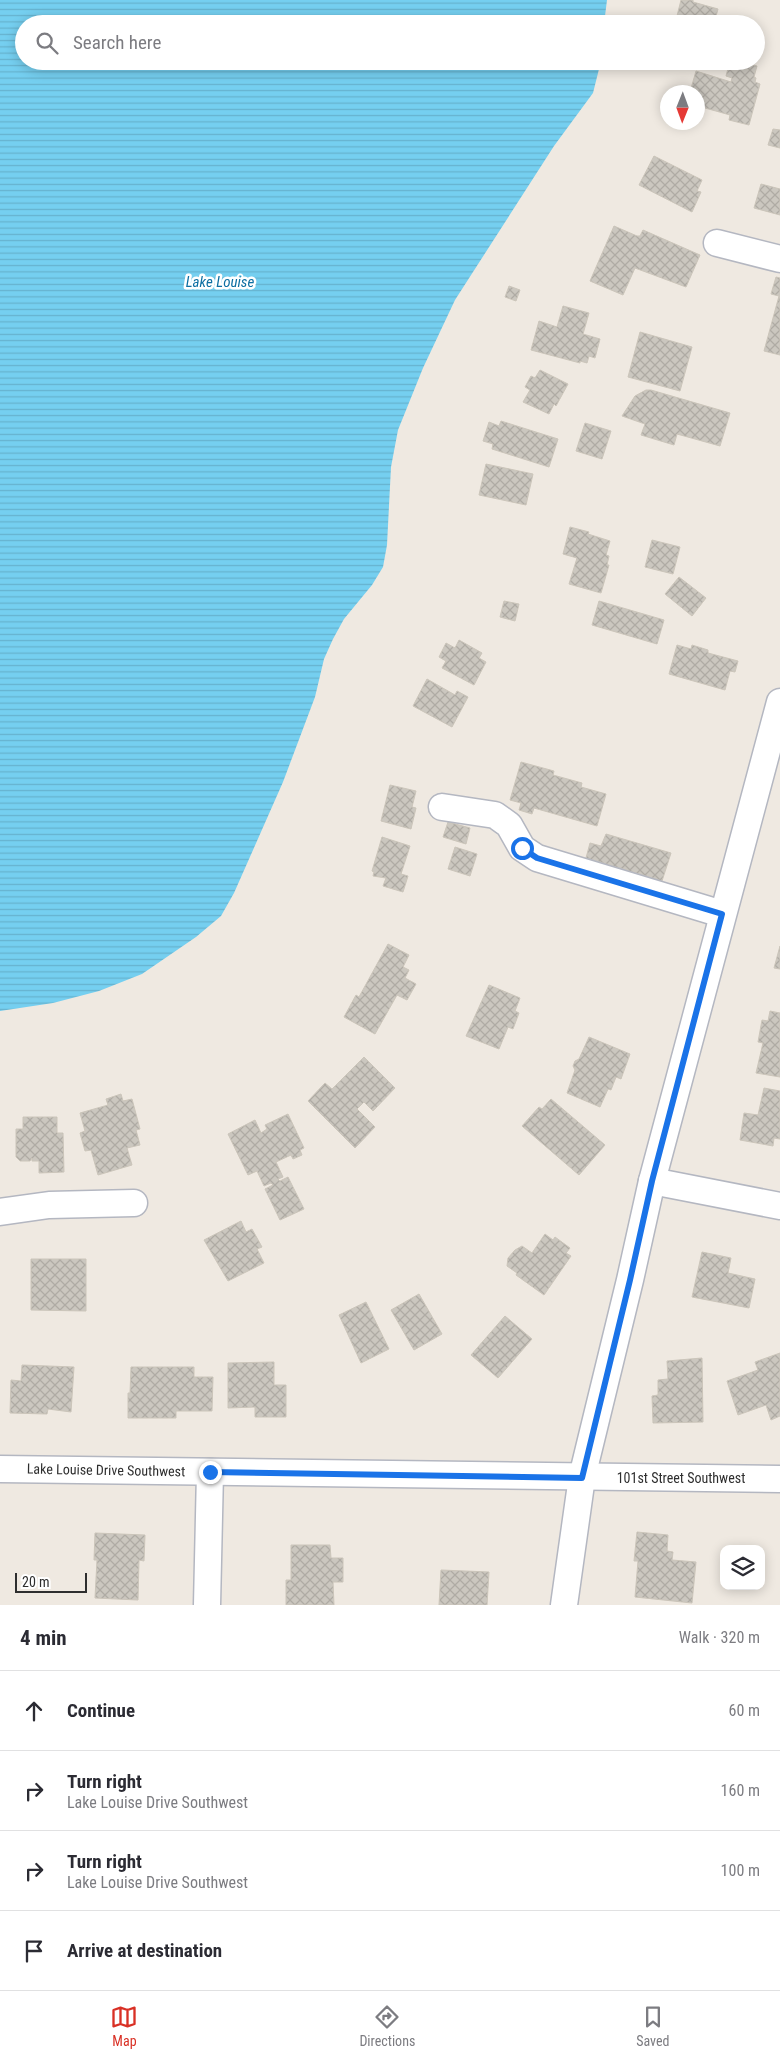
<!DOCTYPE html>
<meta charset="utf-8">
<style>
:root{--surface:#fff;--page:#f2f2f3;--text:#2b2b33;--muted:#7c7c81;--line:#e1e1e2;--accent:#d93025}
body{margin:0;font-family:"Roboto Condensed",sans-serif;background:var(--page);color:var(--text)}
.controls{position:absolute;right:15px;bottom:15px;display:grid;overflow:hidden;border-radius:10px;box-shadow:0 2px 12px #0003}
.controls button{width:45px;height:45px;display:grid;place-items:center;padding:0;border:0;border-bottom:1px solid var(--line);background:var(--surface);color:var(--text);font:25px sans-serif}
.compass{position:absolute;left:660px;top:85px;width:45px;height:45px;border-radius:50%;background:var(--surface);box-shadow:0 2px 12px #0003;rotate:181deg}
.scale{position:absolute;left:15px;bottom:12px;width:72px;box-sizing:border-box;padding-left:5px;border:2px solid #2e2e2e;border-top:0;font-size:14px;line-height:18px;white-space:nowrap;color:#2e2e2e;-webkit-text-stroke:4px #fff;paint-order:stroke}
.stop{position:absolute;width:15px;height:15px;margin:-11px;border:4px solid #1a73e8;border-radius:50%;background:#fff}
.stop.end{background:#1a73e8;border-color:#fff;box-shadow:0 1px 5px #0008}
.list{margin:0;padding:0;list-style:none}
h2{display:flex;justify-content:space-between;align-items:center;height:65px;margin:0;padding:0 20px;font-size:21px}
h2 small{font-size:16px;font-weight:400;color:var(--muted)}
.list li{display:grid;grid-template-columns:32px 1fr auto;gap:15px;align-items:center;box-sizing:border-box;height:80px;padding:0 20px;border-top:1px solid var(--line)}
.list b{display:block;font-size:19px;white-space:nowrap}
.list p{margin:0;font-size:16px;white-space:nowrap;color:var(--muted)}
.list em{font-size:16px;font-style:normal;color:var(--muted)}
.icon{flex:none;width:28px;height:28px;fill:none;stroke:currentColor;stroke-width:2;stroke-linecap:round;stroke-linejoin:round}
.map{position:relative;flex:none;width:780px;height:1605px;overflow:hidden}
.search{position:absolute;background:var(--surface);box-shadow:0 2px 12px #0003;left:15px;right:15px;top:15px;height:55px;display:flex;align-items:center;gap:12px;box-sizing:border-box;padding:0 18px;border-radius:28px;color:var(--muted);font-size:19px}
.sheet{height:385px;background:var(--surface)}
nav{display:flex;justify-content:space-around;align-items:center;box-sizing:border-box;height:70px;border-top:1px solid var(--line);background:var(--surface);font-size:14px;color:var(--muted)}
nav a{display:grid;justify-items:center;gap:2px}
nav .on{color:var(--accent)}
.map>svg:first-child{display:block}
.water{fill:url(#water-rules)}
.building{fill:url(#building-cross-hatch);stroke:#cbc5ba}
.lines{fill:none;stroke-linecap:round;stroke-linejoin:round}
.minor-casing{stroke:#b4b7c1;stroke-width:29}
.minor{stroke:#fff;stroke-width:26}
.route{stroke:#1a73e8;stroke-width:6}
.labels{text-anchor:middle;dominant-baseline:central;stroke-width:5;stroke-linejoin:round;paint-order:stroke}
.street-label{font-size:14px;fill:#2e2e2e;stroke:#fff}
.water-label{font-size:15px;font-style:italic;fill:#0d6fa3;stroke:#fff}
</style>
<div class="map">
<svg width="780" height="1605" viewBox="0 0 780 1605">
<defs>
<pattern id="water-rules" width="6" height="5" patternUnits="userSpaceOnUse" patternTransform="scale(1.25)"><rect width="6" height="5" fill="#75cff0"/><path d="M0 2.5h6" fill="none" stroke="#66b2ce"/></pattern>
<pattern id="building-cross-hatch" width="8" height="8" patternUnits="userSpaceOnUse" patternTransform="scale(1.25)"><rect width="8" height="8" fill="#cbc7bf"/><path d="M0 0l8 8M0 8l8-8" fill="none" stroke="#afaba4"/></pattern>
</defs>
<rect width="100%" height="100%" fill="#efe9e1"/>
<path class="water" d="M0 0H607L604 24H24V61H601L593 93 554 146 455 300 423 368 398 430 391 467 387 545 383 567 372 585 344 619 333 639 324 659 315 697 283 782 234 893 221 916 196 937 142 974 99 991 53 1003 0 1011Z"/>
<g class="building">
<path d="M681 0H693V2L718 9 715 20 720 22 721 19 738 24H675Z"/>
<path d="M756 35 762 36 756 58Z"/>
<path d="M730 61H739L757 66 754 77 756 78 755 82 760 84 749 125 729 120 730 115 698 106V92H690L696 71 731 82 732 78 726 76Z"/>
<path d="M773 129 780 130V148L768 145Z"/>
<path d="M654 156 702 180 697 191 701 192 692 212 639 185Z"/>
<path d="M761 184 780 189V215L754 208Z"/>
<path d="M614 226 637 236H640L643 230 700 255 686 287 635 268 623 295 590 281Z"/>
<path d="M776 277 780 278V355L764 351 779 296 771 294Z"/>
<path d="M509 286 520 290 516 301 505 297Z"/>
<path d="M563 306 589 313 583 334 600 339 595 358 589 356 587 363 580 361V363L531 350 539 321 557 327Z"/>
<path d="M640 332 692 347 680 391 628 377Z"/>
<path d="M540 370 568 384 556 406 554 404 549 414 523 402 530 390 525 387 531 376 535 378Z"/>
<path d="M646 390H651L730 413 720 446 677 434 674 445 641 435 645 424 622 416 635 396Z"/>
<path d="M501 421 558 439 549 467 492 449 493 444 483 441 489 422 499 426Z"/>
<path d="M585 423 611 431 602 459 576 451Z"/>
<path d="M486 464 533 474 526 505 479 495Z"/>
<path d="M570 527 589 532 588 534 610 541 606 555 609 556 607 565H609L601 593 569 584 577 558 563 554Z"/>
<path d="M652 540 680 547 673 574 645 567Z"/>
<path d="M679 577 706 598 692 616 665 594Z"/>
<path d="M504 601 519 604 515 621 500 617Z"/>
<path d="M599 601 664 620 657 644 592 625Z"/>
<path d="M459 640 482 653 479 658 486 662 474 685 442 668 446 661 439 657 446 643 455 648Z"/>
<path d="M677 645 691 649 692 645 708 650V653L738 661 735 672 730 671 725 690 669 674Z"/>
<path d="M427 679 455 695 457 691 468 697 452 727 413 706Z"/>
<path d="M521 762 554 771 553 775 582 783 581 787 606 794 597 826 534 808 532 814 519 810 521 803 510 800Z"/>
<path d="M390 785 416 791 412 807 416 808 411 829 381 821Z"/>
<path d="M448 822 470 828 466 844 443 837Z"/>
<path d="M606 834 671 853 662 881 586 858 590 843 601 846Z"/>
<path d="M382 837 410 846 401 874 408 876 403 892 383 886 386 878 373 876 374 872 372 871Z"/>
<path d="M455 847 477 854 470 876 448 869Z"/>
<path d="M388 944 409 955 403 967 409 970 405 978 416 984 407 1000 397 995 375 1034 344 1017 356 995 359 997Z"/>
<path d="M780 946V969L774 968Z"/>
<path d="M489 985 520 998 515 1011 519 1013 513 1029 508 1027 499 1049 466 1036Z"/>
<path d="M770 1011 780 1013V1077L756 1073 763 1043 758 1042 762 1020 768 1021Z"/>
<path d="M589 1037 630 1054 621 1079 616 1077 611 1090 608 1089 600 1107 567 1093 575 1070 573 1066 575 1061 579 1059Z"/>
<path d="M364 1057 395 1088 373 1111 364 1102 357 1109 375 1127 355 1148 308 1101 325 1083 332 1089Z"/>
<path d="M764 1088 780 1091V1139L774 1138 773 1146 740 1140 744 1113 758 1115Z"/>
<path d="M121 1094 123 1101 132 1099 140 1129 136 1130 140 1145 127 1148 132 1165 98 1175 91 1150 85 1151 80 1133 85 1131 80 1113 108 1105 106 1099Z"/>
<path d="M551 1099 605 1145 579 1175 522 1126 539 1107 542 1109Z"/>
<path d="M288 1114 304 1148 300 1150 302 1155 293 1159 291 1155 276 1162 283 1177 278 1179 280 1181 288 1177 304 1209 280 1220 265 1189 273 1185 271 1183 264 1186 257 1171 248 1175 228 1134 255 1120 261 1133 267 1129 265 1125Z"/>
<path d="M23 1117H57V1133H63L64 1172 39 1173V1161H32V1158L30 1161H20L16 1157V1129H23Z"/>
<path d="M241 1221 246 1232 252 1229 262 1247 257 1249 264 1263 228 1281 204 1240Z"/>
<path d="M545 1234 553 1240 555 1237 570 1248 566 1253 571 1256 544 1295 516 1275 517 1273 507 1266 508 1258 515 1250 522 1246 532 1253Z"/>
<path d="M702 1252 731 1258 728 1273 755 1279 749 1308 692 1297Z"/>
<path d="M31 1259H86V1311L31 1310Z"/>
<path d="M419 1294 442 1334 414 1350 391 1310Z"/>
<path d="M366 1302 389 1349 361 1363 339 1315Z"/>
<path d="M505 1316 532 1339 498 1378 471 1355Z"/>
<path d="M780 1353V1416L771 1420 766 1405 738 1415 727 1381 758 1370 755 1362Z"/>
<path d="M702 1358 703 1422 653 1423 652 1396 658 1395V1380L668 1379 667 1361Z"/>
<path d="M274 1362V1385H286V1417H255V1407L228 1408V1363Z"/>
<path d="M22 1365 74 1367 71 1412 48 1409 47 1414 10 1413 11 1380 21 1381Z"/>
<path d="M131 1367H194V1377H213L212 1411H176V1418H128V1393H130Z"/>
<path d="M637 1532 668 1535 667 1551 673 1552 672 1560 696 1562 692 1603 635 1597 638 1561H634Z"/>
<path d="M95 1533 145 1535 144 1561 139 1560 138 1600 95 1598 97 1560H94Z"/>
<path d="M291 1545H330L331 1558H343V1582H333L334 1605H286V1580H291Z"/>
<path d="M441 1570 489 1572 487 1605H439Z"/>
</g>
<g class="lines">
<g class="minor-casing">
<g id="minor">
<path d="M717 243 780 259"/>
<path d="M442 807 495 815 509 825 522 848 537 858 722 914"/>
<path d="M652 1181 780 1206"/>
<path d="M0 1212 49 1205 134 1203"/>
<path d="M0 1469 780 1479"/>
<path d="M207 1605 210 1472"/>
<path d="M564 1605 582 1477 630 1280 652 1181 780 702"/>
</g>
</g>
<use href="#minor" class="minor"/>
</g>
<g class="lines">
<path class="route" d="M210 1472 582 1478 630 1280 652 1181 722 914 537 858 522 848"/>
</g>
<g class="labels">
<g class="street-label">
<text transform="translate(106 1470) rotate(1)">Lake Louise Drive Southwest</text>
<text x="681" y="1478">101st Street Southwest</text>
</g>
<g class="water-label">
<text x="220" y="282">Lake Louise</text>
</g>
</g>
</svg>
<div class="controls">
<button><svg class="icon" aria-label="layers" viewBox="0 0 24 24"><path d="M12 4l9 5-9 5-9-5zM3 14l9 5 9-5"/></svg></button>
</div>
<svg class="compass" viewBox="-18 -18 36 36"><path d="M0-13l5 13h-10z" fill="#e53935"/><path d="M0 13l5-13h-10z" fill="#7c7c81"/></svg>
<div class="scale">20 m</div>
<div class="stop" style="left:522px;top:848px"></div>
<div class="stop end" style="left:210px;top:1472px"></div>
<div class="search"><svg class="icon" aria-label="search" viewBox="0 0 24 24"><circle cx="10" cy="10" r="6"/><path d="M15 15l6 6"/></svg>Search here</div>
</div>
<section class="sheet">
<h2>4 min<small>Walk · 320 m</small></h2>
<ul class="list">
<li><svg class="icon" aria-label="ahead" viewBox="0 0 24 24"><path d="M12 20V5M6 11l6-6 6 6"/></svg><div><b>Continue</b></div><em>60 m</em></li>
<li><svg class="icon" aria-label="right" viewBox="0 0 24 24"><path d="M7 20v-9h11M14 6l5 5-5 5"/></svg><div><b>Turn right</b><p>Lake Louise Drive Southwest</p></div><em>160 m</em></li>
<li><svg class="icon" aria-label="right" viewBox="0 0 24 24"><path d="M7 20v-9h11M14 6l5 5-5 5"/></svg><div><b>Turn right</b><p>Lake Louise Drive Southwest</p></div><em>100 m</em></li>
<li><svg class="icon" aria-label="arrive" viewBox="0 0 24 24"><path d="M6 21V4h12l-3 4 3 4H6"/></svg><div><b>Arrive at destination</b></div></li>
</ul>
</section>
<nav>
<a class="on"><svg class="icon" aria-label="map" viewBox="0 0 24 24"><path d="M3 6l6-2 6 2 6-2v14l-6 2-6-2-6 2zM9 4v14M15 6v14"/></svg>Map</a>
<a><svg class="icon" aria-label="directions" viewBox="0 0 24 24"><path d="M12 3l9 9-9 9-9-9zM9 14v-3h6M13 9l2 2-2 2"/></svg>Directions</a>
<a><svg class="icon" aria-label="saved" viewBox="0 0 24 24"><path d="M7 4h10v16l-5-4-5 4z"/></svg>Saved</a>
</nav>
